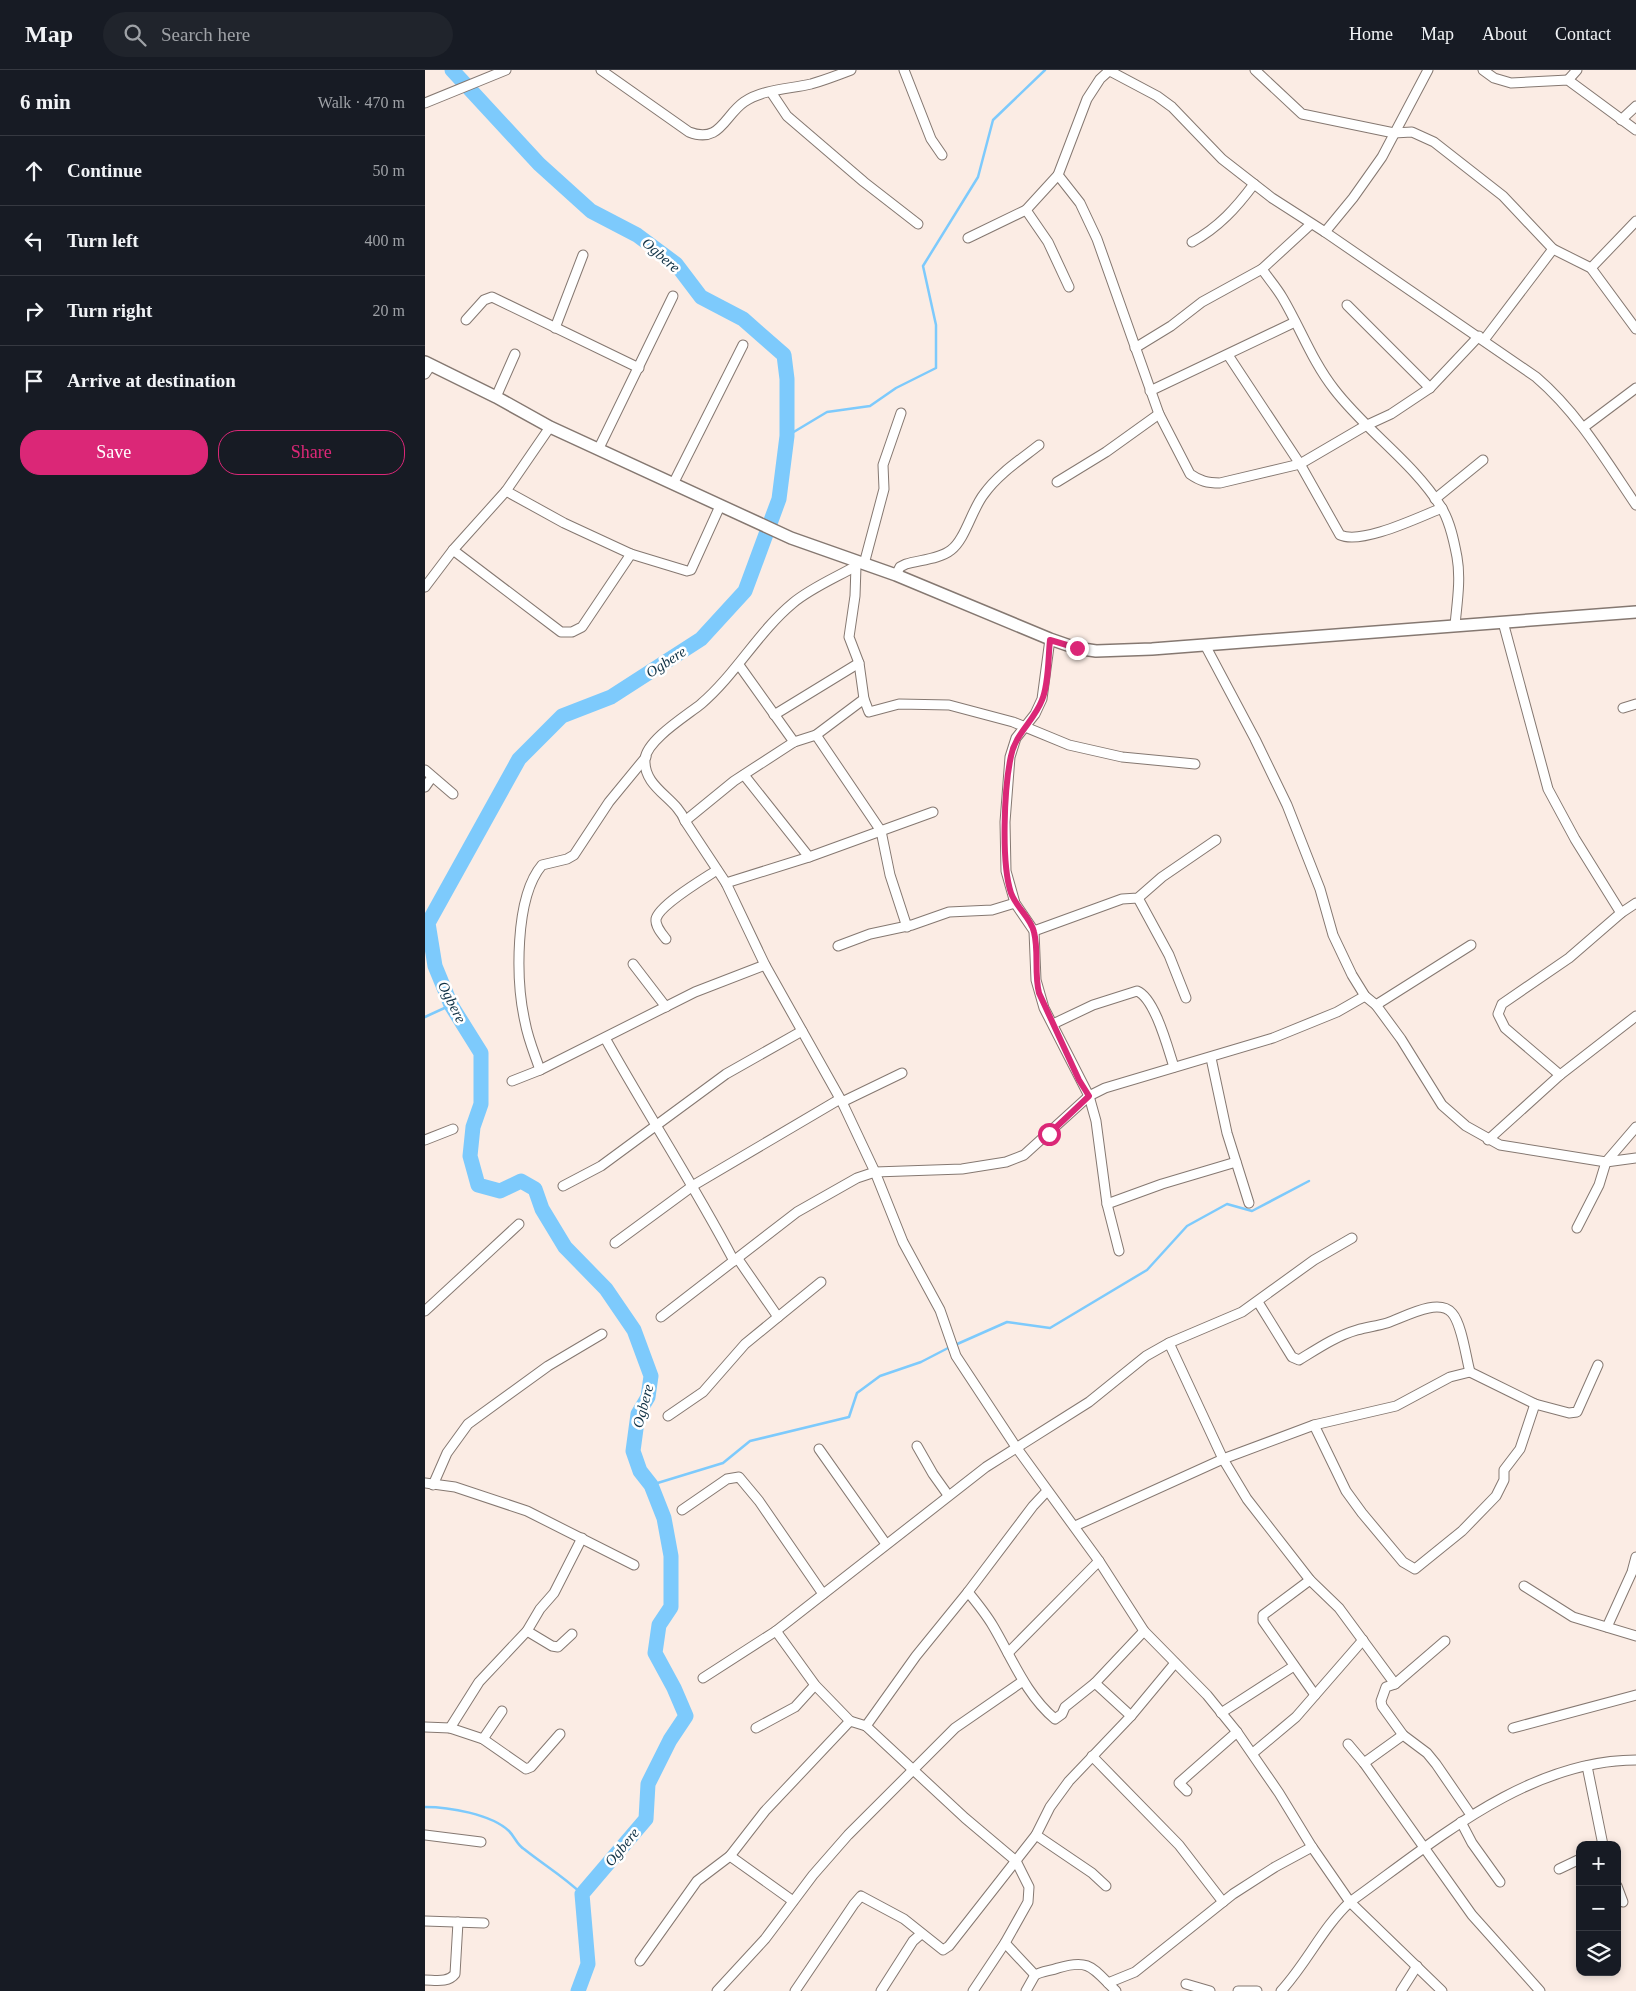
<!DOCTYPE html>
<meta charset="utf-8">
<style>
:root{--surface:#171b24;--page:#20242c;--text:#f1f3f6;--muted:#9ea1a6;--line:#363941;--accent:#db2777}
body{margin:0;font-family:"Times New Roman",serif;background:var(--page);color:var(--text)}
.controls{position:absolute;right:15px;bottom:15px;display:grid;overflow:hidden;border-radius:10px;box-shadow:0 2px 8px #0003}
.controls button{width:45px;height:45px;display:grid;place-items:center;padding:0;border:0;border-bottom:1px solid var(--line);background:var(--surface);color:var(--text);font:25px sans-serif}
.stop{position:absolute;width:15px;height:15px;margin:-11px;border:4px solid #db2777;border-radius:50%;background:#fff}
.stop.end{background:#db2777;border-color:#fff;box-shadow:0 1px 5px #0008}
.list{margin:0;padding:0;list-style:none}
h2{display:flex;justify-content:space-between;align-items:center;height:65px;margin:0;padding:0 20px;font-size:21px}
h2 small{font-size:16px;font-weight:400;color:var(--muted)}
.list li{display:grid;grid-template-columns:32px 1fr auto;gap:15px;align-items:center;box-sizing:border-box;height:70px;padding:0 20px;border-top:1px solid var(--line)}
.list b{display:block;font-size:19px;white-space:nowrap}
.list em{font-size:16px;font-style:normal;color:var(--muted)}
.actions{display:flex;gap:10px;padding:15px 20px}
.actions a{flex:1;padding:11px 0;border:1px solid var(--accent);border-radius:20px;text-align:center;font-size:18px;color:var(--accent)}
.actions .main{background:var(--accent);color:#fff}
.icon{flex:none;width:28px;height:28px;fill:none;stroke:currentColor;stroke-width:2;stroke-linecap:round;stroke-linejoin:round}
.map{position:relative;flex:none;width:1211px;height:1921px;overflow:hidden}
header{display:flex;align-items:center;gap:30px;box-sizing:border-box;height:70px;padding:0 25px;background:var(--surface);border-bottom:1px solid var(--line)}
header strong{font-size:24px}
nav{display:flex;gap:28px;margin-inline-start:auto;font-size:18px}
.search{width:350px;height:45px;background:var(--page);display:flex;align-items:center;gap:12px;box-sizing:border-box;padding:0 18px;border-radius:28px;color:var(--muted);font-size:19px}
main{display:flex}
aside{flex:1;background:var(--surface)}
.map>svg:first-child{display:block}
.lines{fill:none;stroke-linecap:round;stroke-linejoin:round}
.stream{stroke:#7dcafc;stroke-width:2.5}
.river{stroke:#7dcafc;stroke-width:15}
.minor-casing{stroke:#857871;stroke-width:11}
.major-casing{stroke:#857871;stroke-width:14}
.minor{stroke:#fff;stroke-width:9}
.major{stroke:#fff;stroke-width:11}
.route{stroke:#db2777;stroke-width:6}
.labels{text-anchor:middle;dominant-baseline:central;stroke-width:5;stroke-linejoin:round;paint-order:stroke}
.water-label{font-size:15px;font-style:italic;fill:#0f3145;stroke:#fff}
</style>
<header>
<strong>Map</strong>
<div class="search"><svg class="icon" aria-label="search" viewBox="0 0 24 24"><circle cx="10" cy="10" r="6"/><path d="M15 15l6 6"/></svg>Search here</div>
<nav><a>Home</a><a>Map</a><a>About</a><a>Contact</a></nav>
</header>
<main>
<aside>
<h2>6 min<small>Walk · 470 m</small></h2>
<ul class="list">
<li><svg class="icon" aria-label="ahead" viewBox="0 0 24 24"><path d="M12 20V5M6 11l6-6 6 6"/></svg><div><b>Continue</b></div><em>50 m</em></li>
<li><svg class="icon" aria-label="left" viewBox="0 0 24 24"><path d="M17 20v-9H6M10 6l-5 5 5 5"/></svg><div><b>Turn left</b></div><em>400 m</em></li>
<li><svg class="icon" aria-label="right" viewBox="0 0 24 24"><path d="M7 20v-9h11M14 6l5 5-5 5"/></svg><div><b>Turn right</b></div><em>20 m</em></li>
<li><svg class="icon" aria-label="arrive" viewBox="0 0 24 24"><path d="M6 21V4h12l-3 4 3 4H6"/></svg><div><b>Arrive at destination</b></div></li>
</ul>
<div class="actions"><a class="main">Save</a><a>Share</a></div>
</aside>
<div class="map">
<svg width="1211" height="1921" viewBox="0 0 1211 1921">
<rect width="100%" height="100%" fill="#fbece4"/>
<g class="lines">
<g class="stream">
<path d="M362 366 402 342 445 336 471 318 511 298V255L498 196 553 107 568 50 620 0"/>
<path d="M0 947 26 935"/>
<path d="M530 1275 582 1252 625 1258 722 1200 762 1156 802 1134 827 1141 884 1111"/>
<path d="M226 1415 298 1393 325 1371 424 1347 432 1323 455 1306 496 1292 525 1277"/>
<path d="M0 1737C24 1737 66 1744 84 1761 90 1767 92 1775 99 1779 119 1795 138 1806 157 1824"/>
</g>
<path class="river" d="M27 0 114 94 166 141 212 165 251 194 276 227 318 249 359 285 362 309V366L354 429 320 521 276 569 186 627 137 646 94 689 3 853 10 896 26 935 56 983V1034L48 1057 45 1086 53 1115 75 1121 96 1111 110 1119 117 1139 140 1177 181 1219 209 1260 226 1306 223 1327 213 1344 208 1381 215 1401 226 1415 239 1448 246 1486V1537L234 1555 230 1583 249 1618 261 1646 245 1670 223 1714 221 1749 157 1824 163 1894 153 1921"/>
<g class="minor-casing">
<g id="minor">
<path d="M176 0 264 62C295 74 299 46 319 32 338 19 365 19 386 14 400 10 413 5 426 0"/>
<path d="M479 0 506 69 517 85"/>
<path d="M683 0 732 26 747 37 797 89 847 128 900 162 1111 307C1153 343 1180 389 1211 435"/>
<path d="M830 0 877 44 969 63 987 62 1009 72 1078 126 1128 179 1166 198 1211 259"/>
<path d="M1058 0 1069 8 1086 13 1143 10 1211 60"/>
<path d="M1143 10 1152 0"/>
<path d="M346 22 362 46 439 112 493 154"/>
<path d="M0 33 81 0"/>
<path d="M1196 50 1211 36"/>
<path d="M633 105 655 133 672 169 734 344 765 404C775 411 782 413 795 413L875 394 940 356 966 344 1005 318 1054 266"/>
<path d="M601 140 623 172 644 217"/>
<path d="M900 162 928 128 957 87 1003 0"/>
<path d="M543 168 601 140 633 105 662 29 675 9 685 0"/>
<path d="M767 172C794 157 811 138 829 114"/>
<path d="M1166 198 1211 151"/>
<path d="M837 199C843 208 851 217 857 227 875 257 887 291 909 319 941 361 988 392 1016 437 1025 451 1029 471 1032 487 1036 509 1032 533 1030 555"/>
<path d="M922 235 1005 318"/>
<path d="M41 250 59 230 67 227 214 298"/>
<path d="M130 258 158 185"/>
<path d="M1059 270 1128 179"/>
<path d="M710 278 746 256 777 232 837 199 886 154"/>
<path d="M803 285 875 394 915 465C937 475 994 447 1017 438"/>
<path d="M0 304 6 295"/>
<path d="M725 321 870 252"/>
<path d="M71 327 90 284"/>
<path d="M1159 357 1211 318"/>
<path d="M174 378 248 226"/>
<path d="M632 412 681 382 734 344"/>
<path d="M248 414 318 275"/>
<path d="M81 421 139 453 206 484 262 501 266 500 295 436"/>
<path d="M1010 429 1058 390"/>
<path d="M28 480 136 562H147L157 557 206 484"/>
<path d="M432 492 431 496C410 508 386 518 368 533 333 562 311 604 276 634 261 646 222 670 220 689 218 718 252 728 260 751L301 813 340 895 417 1032 450 1102 478 1172 515 1240 531 1286 591 1377 674 1491 719 1561 782 1625 812 1662 854 1723 887 1777 925 1832 1017 1921"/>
<path d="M439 494 459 419 458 395 476 343"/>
<path d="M431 496 430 526 424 567 434 593 439 629 444 642 474 634 524 635 588 652 644 675 697 687 770 694"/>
<path d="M471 505 475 497 481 494C494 490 515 489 526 480 540 470 547 439 559 424 573 404 595 390 614 375"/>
<path d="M0 517 28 480 81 421 125 357"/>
<path d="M1078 552 1123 719 1150 769 1196 843"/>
<path d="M625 569 617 629 610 644 591 668 585 687 580 752 581 801 590 833 609 861 611 910 619 938 664 1026 671 1051 682 1134 694 1181"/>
<path d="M780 575 830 669 862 735 895 819 908 865 927 905 940 926 951 935 976 969 1017 1035 1041 1056 1075 1075 1181 1092 1211 1088"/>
<path d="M314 595 369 672"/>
<path d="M1198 638 1211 634"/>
<path d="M349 645 434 593"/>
<path d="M391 665 456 761 465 805 482 857"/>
<path d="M0 700 28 724"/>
<path d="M319 705 384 787"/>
<path d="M0 717 7 707"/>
<path d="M260 751 309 711 369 672 391 665 439 629"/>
<path d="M301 813 384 787 508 742"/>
<path d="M713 828 744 885 761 928"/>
<path d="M609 861 697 829 713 828 737 807 791 770"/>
<path d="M241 869C237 864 230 856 231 849 234 835 280 808 292 800"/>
<path d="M413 876 445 864 487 855 524 842 567 840 590 833"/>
<path d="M208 894 241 937"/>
<path d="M951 935 1046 875"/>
<path d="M628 954 668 935 712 921C730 928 743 979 749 997"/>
<path d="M180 968C222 1043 269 1115 309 1191"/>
<path d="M786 988 802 1063 824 1133"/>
<path d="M115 1000C110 985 103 969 100 952 91 912 89 828 117 795L142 789 149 785 184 732 221 687"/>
<path d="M1135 1005 1080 958 1073 944 1077 934 1144 888 1196 843 1211 833"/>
<path d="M87 1011 115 1000 270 922 340 895"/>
<path d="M417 1032 477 1003"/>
<path d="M0 1070 28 1059"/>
<path d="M1063 1070 1135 1005 1211 946"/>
<path d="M138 1116 176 1096 301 1004 377 961"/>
<path d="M682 1134 737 1114 811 1092"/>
<path d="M1152 1158 1174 1115 1181 1092 1211 1057"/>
<path d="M190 1173 269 1115 415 1029"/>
<path d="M833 1232 867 1287 874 1290C892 1279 911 1266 932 1260 942 1257 952 1256 962 1253 978 1248 1013 1227 1027 1243 1037 1254 1041 1288 1045 1302"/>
<path d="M0 1241 94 1154"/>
<path d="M236 1247 372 1142 432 1108 450 1102 537 1099 581 1092 599 1085 664 1026 680 1018 848 968 912 942 940 926"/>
<path d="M353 1247 396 1212"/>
<path d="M744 1273 798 1389 822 1429 885 1510 914 1538 970 1614"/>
<path d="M243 1346 278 1322 320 1274 353 1247 313 1189"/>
<path d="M889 1355 921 1421 937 1443 978 1492 990 1499 1037 1461 1071 1426 1079 1410V1400L1095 1379 1110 1334"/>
<path d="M492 1376 508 1404 523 1425"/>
<path d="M394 1379 461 1474"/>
<path d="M0 1413 30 1417 102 1441 209 1495"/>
<path d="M8 1415 22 1383 43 1354 123 1296 177 1264"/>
<path d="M257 1440 302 1409 314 1407 334 1431 398 1524"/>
<path d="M650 1456 798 1389 889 1355 971 1336 1025 1307 1045 1302 1110 1334 1144 1343 1152 1342 1173 1295"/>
<path d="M885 1510 838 1545V1551L890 1625"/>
<path d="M1099 1516 1148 1547 1211 1566"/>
<path d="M543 1522C552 1533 561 1544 568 1556 587 1588 601 1625 630 1649L637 1644 640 1637 670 1613 719 1561"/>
<path d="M1182 1557 1207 1502 1211 1487"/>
<path d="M102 1561 127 1576 133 1577 147 1564"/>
<path d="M351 1561 390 1615 425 1651"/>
<path d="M1020 1571 970 1614 961 1617 956 1631 957 1636 978 1665 1002 1683 1011 1694 1046 1745"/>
<path d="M583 1583 674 1491"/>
<path d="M278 1608 351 1561 561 1397 664 1332 721 1286 744 1273 817 1242 889 1190 927 1168"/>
<path d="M670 1613 706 1646"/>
<path d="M796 1643 869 1596"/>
<path d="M441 1656 491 1586 543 1522 608 1436 622 1421"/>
<path d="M0 1657 25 1658 58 1669 101 1699 106 1697 135 1664"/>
<path d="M25 1658 54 1612 102 1561 115 1539 129 1523 157 1468"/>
<path d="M331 1658 370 1637 390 1615"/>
<path d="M1088 1658 1211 1625"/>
<path d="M58 1669 77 1641"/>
<path d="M923 1674 939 1693 1047 1845 1115 1921"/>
<path d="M828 1683 871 1647 938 1570"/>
<path d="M667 1686 754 1775 798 1832"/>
<path d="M939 1693 978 1665"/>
<path d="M1162 1696 1178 1775"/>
<path d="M762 1721 754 1713 812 1662"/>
<path d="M1036 1752 1047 1773 1075 1812"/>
<path d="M0 1765 56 1772"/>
<path d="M611 1765 667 1803 681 1816"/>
<path d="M305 1786 368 1831"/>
<path d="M1134 1799 1155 1789"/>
<path d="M1192 1816 1198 1832"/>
<path d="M0 1851 59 1853"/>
<path d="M580 1873 610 1905C618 1901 625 1901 633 1898 666 1888 668 1899 691 1921"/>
<path d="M215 1891 272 1811 305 1786 340 1741 425 1651 441 1656 540 1748 591 1791 604 1817 603 1832 580 1873 548 1921"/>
<path d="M0 1910C10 1910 23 1913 30 1904L33 1852"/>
<path d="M683 1913 710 1902 808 1824 850 1797 887 1777"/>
<path d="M761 1914 785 1921"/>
<path d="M292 1921 340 1869 388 1805 423 1765 530 1658 598 1611"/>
<path d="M370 1921 429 1834 436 1826 479 1849 518 1880 524 1876 611 1765 625 1737 644 1711 706 1646 750 1593"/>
<path d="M456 1921 488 1871 496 1864"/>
<path d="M601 1921 610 1905"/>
<path d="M813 1921H832"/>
<path d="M856 1921C882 1893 897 1858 925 1832 1009 1772 1102 1690 1211 1690"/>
<path d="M976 1921 992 1896"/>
</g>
</g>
<g class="major-casing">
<path id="major" d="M0 292 71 327 125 357 366 468 471 505 625 569 651 578 671 581 727 579 1211 542"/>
</g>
<use href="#minor" class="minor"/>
<use href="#major" class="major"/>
</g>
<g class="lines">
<path class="route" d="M624 1064 664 1026 654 1010 614 923C609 903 614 882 609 862 606 848 591 837 586 823 576 793 579 718 586 686 590 664 609 651 617 630 624 613 623 588 625 570L652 578"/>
</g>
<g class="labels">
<g class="water-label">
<text transform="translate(236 185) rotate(41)">Ogbere</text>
<text transform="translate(241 592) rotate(-33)">Ogbere</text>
<text transform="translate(27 932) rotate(63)">Ogbere</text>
<text transform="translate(218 1336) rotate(-75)">Ogbere</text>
<text transform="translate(197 1777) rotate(-50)">Ogbere</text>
</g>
</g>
</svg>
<div class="controls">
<button>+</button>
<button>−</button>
<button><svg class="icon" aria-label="layers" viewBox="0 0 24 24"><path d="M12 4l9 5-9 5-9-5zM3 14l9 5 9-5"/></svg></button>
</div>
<div class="stop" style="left:624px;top:1064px"></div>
<div class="stop end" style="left:652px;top:578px"></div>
</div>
</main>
